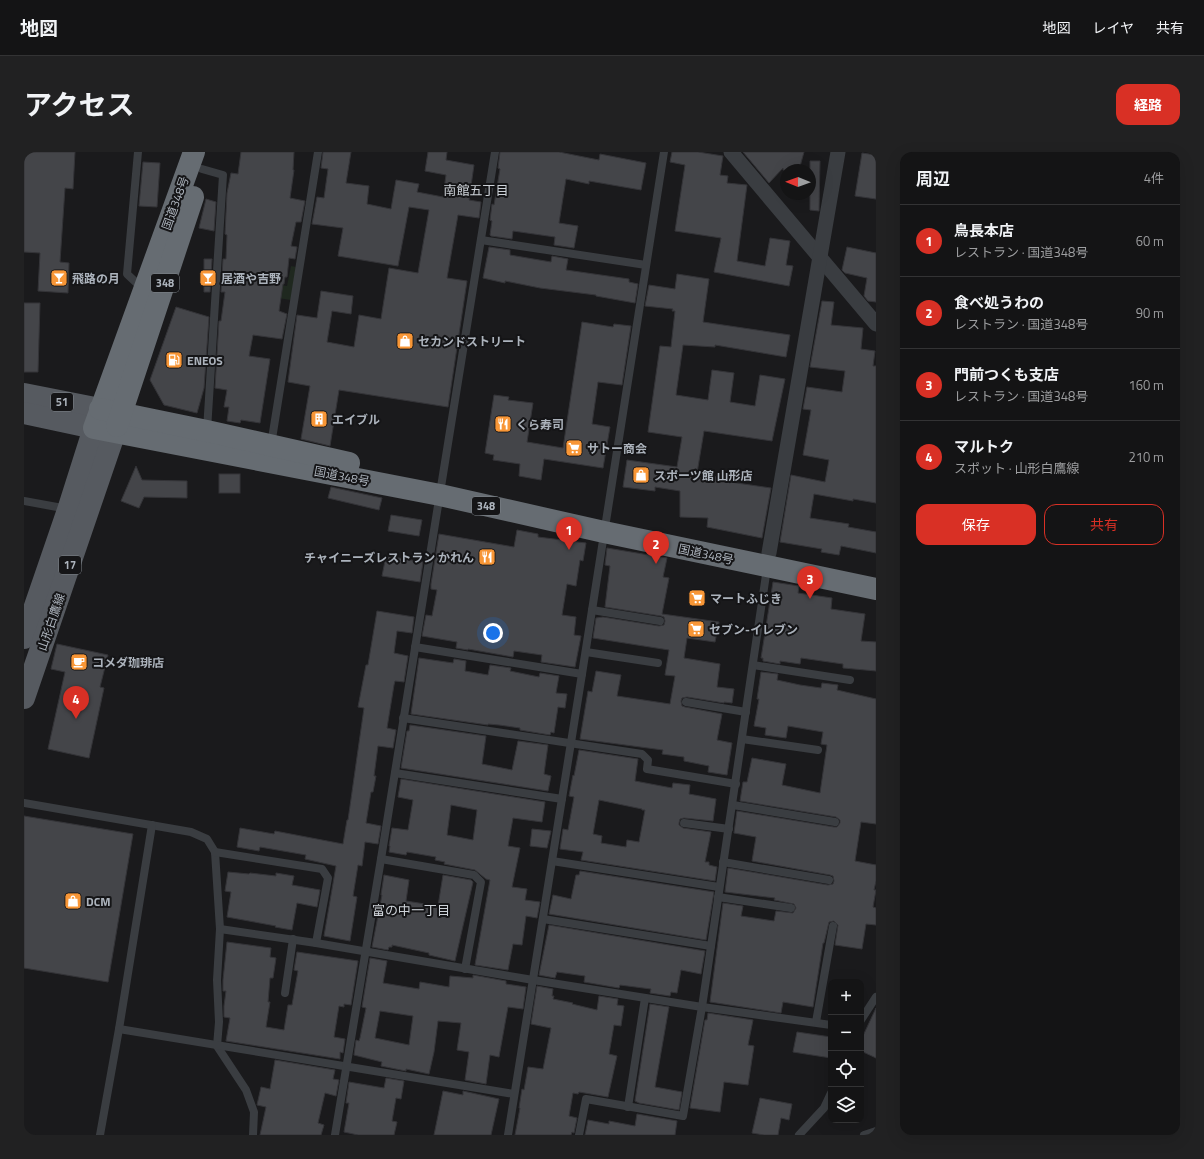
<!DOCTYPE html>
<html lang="ja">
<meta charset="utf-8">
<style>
:root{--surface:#141415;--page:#212122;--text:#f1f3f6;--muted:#9d9ea0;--line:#333334;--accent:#d93025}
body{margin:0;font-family:"Titillium Web","Noto Sans JP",sans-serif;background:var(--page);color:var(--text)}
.controls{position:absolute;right:12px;bottom:12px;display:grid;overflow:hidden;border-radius:8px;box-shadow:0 4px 16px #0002}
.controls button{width:36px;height:36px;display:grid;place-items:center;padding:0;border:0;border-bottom:1px solid var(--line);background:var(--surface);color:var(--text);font:20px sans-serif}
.compass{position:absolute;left:756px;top:12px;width:36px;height:36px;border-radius:50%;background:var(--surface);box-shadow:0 4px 16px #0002;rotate:271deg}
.you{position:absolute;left:469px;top:481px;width:14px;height:14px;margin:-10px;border:3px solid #fff;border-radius:50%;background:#1a73e8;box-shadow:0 0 0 6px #1a73e833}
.badge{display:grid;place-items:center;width:26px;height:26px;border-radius:50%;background:var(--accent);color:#fff;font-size:13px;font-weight:700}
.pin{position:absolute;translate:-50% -33px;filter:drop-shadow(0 1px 2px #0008)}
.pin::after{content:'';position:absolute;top:21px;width:14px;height:12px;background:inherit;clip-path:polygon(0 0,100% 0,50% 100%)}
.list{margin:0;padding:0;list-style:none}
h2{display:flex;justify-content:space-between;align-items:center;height:52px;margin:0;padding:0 16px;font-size:17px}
h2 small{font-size:13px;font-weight:400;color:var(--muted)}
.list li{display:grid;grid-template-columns:26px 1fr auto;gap:12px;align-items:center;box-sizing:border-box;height:72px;padding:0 16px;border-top:1px solid var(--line)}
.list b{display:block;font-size:15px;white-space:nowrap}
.list p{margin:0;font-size:13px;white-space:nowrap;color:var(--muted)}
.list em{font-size:13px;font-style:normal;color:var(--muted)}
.actions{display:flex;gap:8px;padding:12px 16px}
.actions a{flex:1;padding:9px 0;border:1px solid var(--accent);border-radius:12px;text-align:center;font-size:14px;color:var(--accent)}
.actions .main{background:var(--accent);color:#fff}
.icon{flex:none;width:22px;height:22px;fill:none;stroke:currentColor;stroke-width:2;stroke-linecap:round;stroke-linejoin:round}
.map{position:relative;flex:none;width:852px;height:983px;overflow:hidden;border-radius:12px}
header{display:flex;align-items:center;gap:24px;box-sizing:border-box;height:56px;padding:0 20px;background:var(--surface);border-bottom:1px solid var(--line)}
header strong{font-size:19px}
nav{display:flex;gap:22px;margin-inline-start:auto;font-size:14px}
.intro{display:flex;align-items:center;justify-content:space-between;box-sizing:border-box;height:96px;padding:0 24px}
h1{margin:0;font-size:28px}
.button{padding:10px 18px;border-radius:12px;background:var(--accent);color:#fff;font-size:14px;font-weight:700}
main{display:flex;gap:24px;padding:0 24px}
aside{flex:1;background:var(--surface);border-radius:12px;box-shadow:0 4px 16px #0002}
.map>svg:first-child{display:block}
.green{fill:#1f281f}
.building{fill:#444549;stroke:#343438;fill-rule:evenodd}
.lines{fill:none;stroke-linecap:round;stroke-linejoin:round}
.lane{stroke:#3a3d41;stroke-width:8}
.street{stroke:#3a3d41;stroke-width:15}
.primary{stroke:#565a60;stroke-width:22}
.highway{stroke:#666c72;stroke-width:22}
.labels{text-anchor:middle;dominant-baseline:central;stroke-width:4;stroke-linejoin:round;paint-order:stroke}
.shield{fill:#151517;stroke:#7f848a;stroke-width:1}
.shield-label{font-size:11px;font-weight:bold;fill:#acb3bc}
.street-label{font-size:12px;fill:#acb3bc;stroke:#151517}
.poi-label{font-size:12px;font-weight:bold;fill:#acb3bc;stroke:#151517;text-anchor:start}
.neighbourhood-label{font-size:13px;fill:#cdd2d8;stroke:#151517}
</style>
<header>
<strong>地図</strong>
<nav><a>地図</a><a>レイヤ</a><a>共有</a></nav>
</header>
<div class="intro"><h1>アクセス</h1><a class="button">経路</a></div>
<main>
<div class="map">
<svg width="852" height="983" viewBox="0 0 852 983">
<rect width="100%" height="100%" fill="#1a1a1c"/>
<path class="green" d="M267 114 272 115 267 148 241 144 242 131 263 134Z"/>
<g class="building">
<path d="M0 0H51L49 37 41 36 36 110 45 111 44 141 14 139 16 101 0 100Z"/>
<path d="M217 0H270L269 18H270L266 46 281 49 277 70H272L267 94 273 95 271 107 265 106 263 125H261L260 132H259L255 159 263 162 258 187 229 183 225 204 246 207 236 271 217 268 216 271 203 269 205 255H200L203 238 191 236 195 169H197L201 140H197L199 107H202L203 83 201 82 203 41 207 21 214 22Z"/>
<path d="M299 0H327L322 31 345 34 343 52 367 57 372 28 395 32 393 40 419 45 422 23 401 19 404 0H423L422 8 450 13 445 48 457 50 455 66 434 63 423 126 443 129 424 255 315 238 306 294 277 287 286 234 264 230 273 163 293 166 297 139 329 144 327 162 308 159 303 190 330 195 335 163 357 167 365 116 394 121 405 58 385 55 374 114 314 104 319 76 288 72 293 45 300 46 304 17 297 16Z"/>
<path d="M476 0H535L575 8 576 2 622 11 617 38 565 29V32L542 27 535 71 554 74 550 96 530 93 531 85 489 79 488 87 467 84 466 83 468 69 466 68 468 52 470 53 476 17 474 16Z"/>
<path d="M648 0H674L699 4 696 23 704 24 703 31 723 33 713 109 741 114 746 86 766 89 762 113 769 114 765 134 690 120 697 86 651 79 661 13 646 10Z"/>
<path d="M719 0H780L775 18H759V16L745 31Z"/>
<path d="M838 1 852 3V47L831 44Z"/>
<path d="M786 9H796L795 59 786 58Z"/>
<path d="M119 10 136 11 133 55 115 54Z"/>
<path d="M182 47 192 50 190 79 175 76Z"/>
<path d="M465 95 486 98V103L527 110 528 104 544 107 542 118 605 127V130L614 132 611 151 572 144V143L516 136 481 129V131L459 126Z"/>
<path d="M823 95 852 101V150L844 149 840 144 843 126 821 121 818 118Z"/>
<path d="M180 107H188L186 140H180Z"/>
<path d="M653 122 685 127 679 170 766 183 762 205 691 193V195L659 193 652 243 684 248 688 218 710 221 706 250 731 254 736 223 761 227 748 289 680 279 673 321 699 326V329L747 336 738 386 683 375 684 366 656 365V339L631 335V339L599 335 603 308 653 315 658 285 624 280 636 194 647 195 651 159H648L649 157 621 154 625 133 651 137Z"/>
<path d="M798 149 810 150 807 173 839 176 837 197 851 199 849 214H852V351L829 347V349L790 342 786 366 825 372 824 375 852 380V401L817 394 815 403 797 400 798 397 756 390 767 323 801 330 805 308 779 303 787 258 779 257 783 235 818 240 821 219 786 215Z"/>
<path d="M0 151H16L14 220H0Z"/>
<path d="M152 155 185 165 180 236 173 261 140 253 126 228Z"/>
<path d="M558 170 589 175 590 172 607 174 598 233 574 230 568 272 586 275 579 316 520 307 517 328 495 324 496 312 469 308 470 303 461 301 470 243 485 245 484 248 509 251 503 290 539 296Z"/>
<path d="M112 314 118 328 163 329V346L120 345 115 356 97 349Z"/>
<rect x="195" y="322" width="21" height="19"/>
<path d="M307 335 358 346 355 358 304 346Z"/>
<path d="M367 363 398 368 395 384 364 379Z"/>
<path d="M493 378 514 382V385L562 391 559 409 556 408 552 434 543 432 538 463 552 465 550 483 557 484 551 515 517 510 518 503 490 499 489 505 444 497V498L432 496 433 490 398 484 402 463 408 464 413 438 407 437V432L415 382 490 395Z"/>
<path d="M583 396 643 406 639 425 645 426 638 462 695 470 691 490 663 486 660 506 696 512 693 535 710 537 708 551 700 550V551L663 545 658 546 657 549 658 554 661 555 698 562 693 588 708 591 703 623 684 620 685 614 660 609V605L638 602 639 598 556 587 564 539 568 540 572 519 597 523 593 544 646 552 651 524 641 523 645 498 569 486 572 466 579 465 635 474 640 473 641 469 640 465 637 464 581 455 586 414 581 413Z"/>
<path d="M362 404 399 410 396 430 358 424Z"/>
<path d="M749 430 775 434 774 441 808 446 807 457 841 462 837 489 852 490V519L819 516V512L777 506 776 512 756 509V512L739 509V506H737Z"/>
<path d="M353 459 390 465 388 481 373 479 370 501 384 504 380 530 371 529 370 533 363 576 372 578 369 596 354 594 350 624H352L349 640H347L342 671 357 674 354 692 341 690 338 714 334 713 329 744 333 745 326 789 300 784 312 714 281 707 282 703 236 695 235 699 213 695 216 676 250 682 251 679 319 692 323 668H324L340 556 334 555 342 513H344Z"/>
<path d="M33 492 84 503 76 535 80 536 65 606 24 597 41 520 27 517Z"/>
<path d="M395 506 429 511 430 507 442 509 441 519 464 523 466 513 487 516 486 519 515 525 516 521 535 524 532 541 543 542 541 556 534 555 530 581 527 580 526 583 496 578V576L475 573 464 572V573L387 562Z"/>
<path d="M737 520 754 522 753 528 776 533 797 536 798 531 814 533 813 538 852 547V672L837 670 831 709 852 713V729L850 738H852L849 755 852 756V773L842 772 838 797 811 793 814 773 810 769 805 770 800 791H799L789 855 759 850 757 861 686 850 699 751 719 754 717 764 750 769 752 759 769 761 772 756 770 752 750 748 751 746 701 740 704 716 804 733 809 732 810 729 809 724 806 723 728 709 732 685 710 681 713 659 810 675H813L816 671V668L812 665 716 649 719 630H723L728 606 762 612 758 633 796 641 803 593 797 592 799 580 764 574 762 586 741 583 742 576 730 574 735 547H733Z"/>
<path d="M386 573 462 584 458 612 488 618 494 589 524 593 520 622 527 624 524 639 377 616 383 579H385Z"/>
<path d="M555 598 614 607 611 629 648 636 649 631 666 633 665 642 692 647 689 669 660 666 656 667 655 671V673L659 676 687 680 681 710H685V713L693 715 691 729 557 708 559 700 536 697 539 677 544 678 550 645 545 644 549 623 550 624ZM575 648 618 657V658H621L615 690 603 688 602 695 577 691 578 684 569 682Z"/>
<path d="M377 627 521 650 518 670 489 666 484 694 496 696 488 735 503 737 501 748 516 750 513 766 502 764 498 793 489 792 484 818 451 813 466 728 462 727 451 718 420 712 421 710 411 708 412 705 383 700 382 703 365 700 366 694H365L368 676 384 678 389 648 374 645ZM427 653 453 658 449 688 423 683Z"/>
<path d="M0 664 109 682 84 830 0 816Z"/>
<path d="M508 677 527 679 523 696 506 694Z"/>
<path d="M556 719 690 740 682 788 525 762 529 743 547 747 552 723H555Z"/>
<path d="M204 720 225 722 226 721 252 724V721L270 724 268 733 296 738 293 755 273 751 268 778 251 775 252 774 203 765 207 740 201 739Z"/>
<path d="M360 723 385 728 382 749 414 754 419 723 447 728 449 730 431 809 405 803V801L368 793V795H365L364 798 348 795 358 743H357Z"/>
<path d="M525 773 681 799 677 822 657 818 653 841 647 840 646 844 626 841 627 837 596 833 595 836 560 830 561 824 533 820 531 826 515 823Z"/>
<path d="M203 790 247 796 246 805 252 806 249 826H246L244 850H246L242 875 260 878 264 853H268L274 819 270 818 273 800 334 809 327 853 320 852V855L315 854 310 885 321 887 319 901 316 900V907L202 889 206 866 200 865V854L202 839H199V828Z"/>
<path d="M346 806 363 809 359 831 395 837 396 830 425 835 426 824 449 826V823L482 829V832L502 835 499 857 484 855 475 905 466 903 462 932 441 928 445 900 433 898 437 871 414 869 410 900 405 922 382 917V919L357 914 358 910 330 903 332 888 335 889 336 886 342 856 338 855ZM356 859 389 864 385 893 351 886Z"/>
<path d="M513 834 529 837 528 844H530L529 847 549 851 548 852 573 858 575 844 594 847 593 853 600 854 597 874 590 873 585 902 593 904 584 945 555 940 554 942 549 941 545 964 553 966 550 981 548 980 547 983H491L496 956H495L498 937 500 938 504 915 519 917 527 876 507 872Z"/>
<path d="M626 852 645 855 631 935 658 940 655 958 615 951 611 949Z"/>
<path d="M852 856V906L837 899V888Z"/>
<path d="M684 861 729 868 724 893 730 894 724 933 700 930 696 960 666 956 681 868H683Z"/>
<path d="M773 880 807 885V906L769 900Z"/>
<path d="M251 908 311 918 309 927 315 928 312 944 301 941 294 971 300 973 297 983H236L242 955 233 953 237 935 246 937Z"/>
<path d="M362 926 380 929 377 947 372 946 368 969 373 970 370 983H334L320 980 325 951H322L325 930 360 936Z"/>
<path d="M419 939 439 943V939L475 947 467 983H410Z"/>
<path d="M736 946 768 952 765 968 757 966 754 983H740L728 981Z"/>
<path d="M613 962 653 969 651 983H561L564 968 585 972V969L611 974Z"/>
</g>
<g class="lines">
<g class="lane">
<path d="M114 0 103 122 119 137"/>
<path d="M178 17 199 23 183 278"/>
<path d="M457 88 622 113"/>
<path d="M247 293 294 0"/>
<path d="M0 349 44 357"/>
<path d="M568 458 636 469"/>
<path d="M391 495 558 522"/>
<path d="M562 500 634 511"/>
<path d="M729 513 826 528"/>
<path d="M662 550 722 560"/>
<path d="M379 566 618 602 624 608 623 617 712 632"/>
<path d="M718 587 794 598"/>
<path d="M371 621 538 647"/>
<path d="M0 651 167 680 183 687 191 700 196 777 193 828 195 870 193 894 222 938 230 960 229 983"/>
<path d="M709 653 811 670"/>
<path d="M660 671 705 677"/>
<path d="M191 700 298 717 304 726 292 791"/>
<path d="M357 707 450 723 457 730 441 817"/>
<path d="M528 709 695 735"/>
<path d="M699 710 805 728"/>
<path d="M694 745 767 756"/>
<path d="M519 767 687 794"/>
<path d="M196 777 292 791 509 828 678 855 807 873"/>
<path d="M261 841 269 787"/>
<path d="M837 868 852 845"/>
<path d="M792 870 809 774"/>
<path d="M95 877 490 942"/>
<path d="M604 955 621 846"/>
<path d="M76 983 95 877 128 673"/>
<path d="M311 983 357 707 471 0"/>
<path d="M484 983 558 522 640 0"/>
<path d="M555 983 562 947 659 964 678 855 743 416"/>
<path d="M775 983 800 956 807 941"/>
<path d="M840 983 852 979"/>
</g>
<g class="street">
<path d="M707 0 852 172"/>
<path d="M745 401 814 0"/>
</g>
<g class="primary">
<path d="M0 242 76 257"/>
<path d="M0 261 70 276 44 358 0 486"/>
<path d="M0 546 91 280"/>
</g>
<g class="highway">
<path d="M170 0 70 276 416 343 580 380 852 437"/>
<path d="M76 257 183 279 325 311"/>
<path d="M93 274 169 45"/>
</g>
</g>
<defs>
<g id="bar-square" transform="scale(0.9)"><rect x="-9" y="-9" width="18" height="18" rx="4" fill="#f89636" stroke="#151517"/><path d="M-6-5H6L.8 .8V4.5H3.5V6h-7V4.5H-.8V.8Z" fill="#fff"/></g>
<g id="shop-square" transform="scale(0.9)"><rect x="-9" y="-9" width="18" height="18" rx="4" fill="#f89636" stroke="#151517"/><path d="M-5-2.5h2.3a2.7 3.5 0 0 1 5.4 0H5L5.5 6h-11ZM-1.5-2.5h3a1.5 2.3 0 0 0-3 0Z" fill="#fff"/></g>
<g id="fuel-square" transform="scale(0.9)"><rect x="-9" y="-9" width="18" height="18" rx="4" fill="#f89636" stroke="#151517"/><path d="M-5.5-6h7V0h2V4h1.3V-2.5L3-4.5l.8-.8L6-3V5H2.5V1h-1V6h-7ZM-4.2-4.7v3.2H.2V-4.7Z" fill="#fff"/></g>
<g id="building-square" transform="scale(0.9)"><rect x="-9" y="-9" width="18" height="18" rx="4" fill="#f89636" stroke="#151517"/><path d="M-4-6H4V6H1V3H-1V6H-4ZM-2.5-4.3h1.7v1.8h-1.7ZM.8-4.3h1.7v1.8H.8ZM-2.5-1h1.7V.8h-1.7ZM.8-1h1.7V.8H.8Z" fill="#fff"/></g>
<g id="restaurant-square" transform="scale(0.9)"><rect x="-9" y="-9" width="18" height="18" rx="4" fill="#f89636" stroke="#151517"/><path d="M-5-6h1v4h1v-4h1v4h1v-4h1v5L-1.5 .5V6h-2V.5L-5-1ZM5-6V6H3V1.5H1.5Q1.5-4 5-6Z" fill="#fff"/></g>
<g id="supermarket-square" transform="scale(0.9)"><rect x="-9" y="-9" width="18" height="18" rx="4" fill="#f89636" stroke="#151517"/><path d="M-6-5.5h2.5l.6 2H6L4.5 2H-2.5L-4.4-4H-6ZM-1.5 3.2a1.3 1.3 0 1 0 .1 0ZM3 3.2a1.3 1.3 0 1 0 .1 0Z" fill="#fff"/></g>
<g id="cafe-square" transform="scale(0.9)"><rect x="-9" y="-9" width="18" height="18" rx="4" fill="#f89636" stroke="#151517"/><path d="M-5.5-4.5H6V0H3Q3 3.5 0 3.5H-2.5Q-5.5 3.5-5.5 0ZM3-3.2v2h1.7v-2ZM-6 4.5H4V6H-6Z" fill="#fff"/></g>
</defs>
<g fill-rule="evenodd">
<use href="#bar-square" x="35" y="126"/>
<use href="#bar-square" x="184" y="126"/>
<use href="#shop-square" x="381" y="189"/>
<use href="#fuel-square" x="150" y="208"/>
<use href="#building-square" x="295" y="267"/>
<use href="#restaurant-square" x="479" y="272"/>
<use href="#supermarket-square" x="550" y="296"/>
<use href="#shop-square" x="617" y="323"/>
<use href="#restaurant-square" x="463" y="405"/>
<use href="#supermarket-square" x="673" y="446"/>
<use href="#supermarket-square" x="672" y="477"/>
<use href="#cafe-square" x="55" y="510"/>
<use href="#shop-square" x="49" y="749"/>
</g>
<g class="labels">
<g class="shield">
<rect x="127" y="122" width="28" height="18" rx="3"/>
<rect x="27" y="241" width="22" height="18" rx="3"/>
<rect x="448" y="345" width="28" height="18" rx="3"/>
<rect x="35" y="404" width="22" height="18" rx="3"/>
</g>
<g class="shield-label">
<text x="141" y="131">348</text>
<text x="38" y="250">51</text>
<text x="462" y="354">348</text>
<text x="46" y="413">17</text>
</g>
<g class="street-label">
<text transform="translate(151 51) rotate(-70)">国道348号</text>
<text transform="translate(318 324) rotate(11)">国道348号</text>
<text transform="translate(682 402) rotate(12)">国道348号</text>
<text transform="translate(27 470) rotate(-71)">山形白鷹線</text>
</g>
<g class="poi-label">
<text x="48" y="126">飛路の月</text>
<text x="197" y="126">居酒や吉野</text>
<text x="394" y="189">セカンドストリート</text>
<text x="163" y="208">ENEOS</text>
<text x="308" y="267">エイブル</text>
<text x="492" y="272">くら寿司</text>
<text x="563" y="296">サトー商会</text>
<text x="630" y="323">スポーツ館 山形店</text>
<text x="450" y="405" text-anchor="end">チャイニーズレストラン かれん</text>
<text x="686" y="446">マートふじき</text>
<text x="685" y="477">セブン-イレブン</text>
<text x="68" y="510">コメダ珈琲店</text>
<text x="62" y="749">DCM</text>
</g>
<g class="neighbourhood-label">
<text x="452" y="38">南館五丁目</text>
<text x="387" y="758">富の中一丁目</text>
</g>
</g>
</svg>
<div class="controls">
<button>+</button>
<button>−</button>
<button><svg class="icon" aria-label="locate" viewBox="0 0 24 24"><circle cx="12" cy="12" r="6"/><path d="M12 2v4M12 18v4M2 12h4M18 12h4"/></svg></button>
<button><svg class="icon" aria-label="layers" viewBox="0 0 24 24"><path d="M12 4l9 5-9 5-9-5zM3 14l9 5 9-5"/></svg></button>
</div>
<svg class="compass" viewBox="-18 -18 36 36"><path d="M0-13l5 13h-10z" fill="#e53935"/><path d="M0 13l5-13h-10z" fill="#9d9ea0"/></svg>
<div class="you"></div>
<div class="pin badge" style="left:545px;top:398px">1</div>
<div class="pin badge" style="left:632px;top:412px">2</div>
<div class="pin badge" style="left:786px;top:447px">3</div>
<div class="pin badge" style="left:52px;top:567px">4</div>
</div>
<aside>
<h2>周辺<small>4件</small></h2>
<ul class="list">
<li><span class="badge">1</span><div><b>鳥長本店</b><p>レストラン · 国道348号</p></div><em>60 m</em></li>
<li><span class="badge">2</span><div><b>食べ処うわの</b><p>レストラン · 国道348号</p></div><em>90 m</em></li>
<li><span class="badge">3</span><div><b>門前つくも支店</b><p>レストラン · 国道348号</p></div><em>160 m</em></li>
<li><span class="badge">4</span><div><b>マルトク</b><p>スポット · 山形白鷹線</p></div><em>210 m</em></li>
</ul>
<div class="actions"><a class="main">保存</a><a>共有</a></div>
</aside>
</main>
